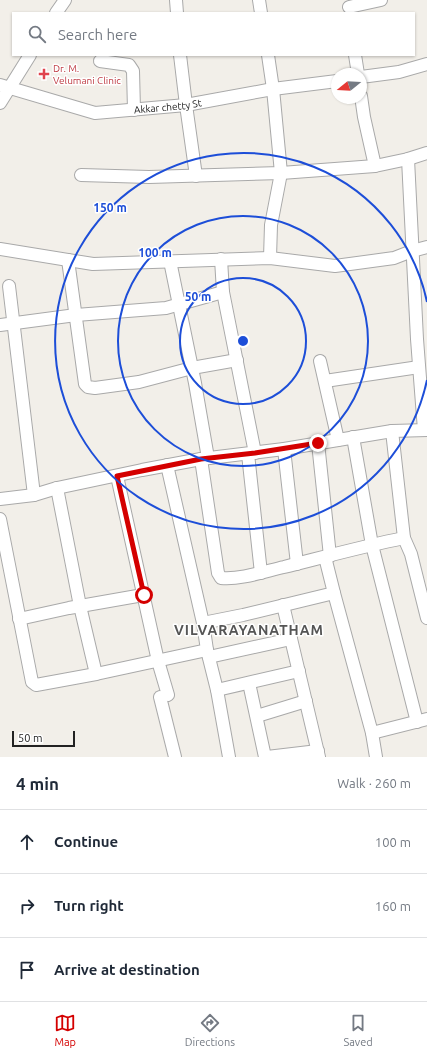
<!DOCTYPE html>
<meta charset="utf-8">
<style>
:root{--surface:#fff;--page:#f2f2f3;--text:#1f2937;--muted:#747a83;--line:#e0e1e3;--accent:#d40000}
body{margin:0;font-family:Ubuntu,sans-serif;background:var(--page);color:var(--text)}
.compass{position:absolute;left:331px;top:68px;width:36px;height:36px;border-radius:50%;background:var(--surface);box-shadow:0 1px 3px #0004;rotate:252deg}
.scale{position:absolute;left:12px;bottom:10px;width:63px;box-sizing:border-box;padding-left:4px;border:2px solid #222;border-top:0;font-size:11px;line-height:14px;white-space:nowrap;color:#222;-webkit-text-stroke:3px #fff;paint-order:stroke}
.stop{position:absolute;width:12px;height:12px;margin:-9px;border:3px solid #d40000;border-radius:50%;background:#fff}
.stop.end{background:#d40000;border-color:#fff;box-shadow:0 1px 4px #0008}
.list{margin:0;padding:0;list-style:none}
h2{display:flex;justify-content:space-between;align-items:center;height:52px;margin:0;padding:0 16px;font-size:17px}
h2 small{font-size:13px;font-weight:400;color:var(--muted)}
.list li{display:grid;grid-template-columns:26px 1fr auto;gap:12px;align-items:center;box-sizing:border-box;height:64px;padding:0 16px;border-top:1px solid var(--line)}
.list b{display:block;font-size:15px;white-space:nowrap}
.list em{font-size:13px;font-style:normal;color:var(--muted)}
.icon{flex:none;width:22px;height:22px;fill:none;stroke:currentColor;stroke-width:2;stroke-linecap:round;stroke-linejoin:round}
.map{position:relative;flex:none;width:427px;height:757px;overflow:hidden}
.search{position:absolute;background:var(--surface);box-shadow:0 1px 3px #0004;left:12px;right:12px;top:12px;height:44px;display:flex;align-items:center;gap:10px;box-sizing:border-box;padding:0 14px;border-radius:0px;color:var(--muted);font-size:15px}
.sheet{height:244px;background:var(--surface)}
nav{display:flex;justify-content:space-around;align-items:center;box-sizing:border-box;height:56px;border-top:1px solid var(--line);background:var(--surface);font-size:11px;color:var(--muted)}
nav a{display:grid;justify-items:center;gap:2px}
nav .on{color:var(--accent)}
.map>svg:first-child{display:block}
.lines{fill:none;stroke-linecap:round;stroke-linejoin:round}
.minor-casing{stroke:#a9a9a9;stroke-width:14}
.minor{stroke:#fff;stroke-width:12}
.route{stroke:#d40000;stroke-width:5}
.ring{fill:none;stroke:#1d4ed8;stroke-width:2}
.health-dot{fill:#e0444e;stroke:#fff;stroke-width:1.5}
.labels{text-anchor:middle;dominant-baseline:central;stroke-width:3;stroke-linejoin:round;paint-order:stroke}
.health-label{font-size:10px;fill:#be3a42;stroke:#fff;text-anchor:start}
.street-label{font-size:10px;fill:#222;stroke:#fff}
.district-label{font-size:14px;font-weight:bold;letter-spacing:1px;fill:#555;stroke:#fff}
.centre{fill:#1d4ed8;stroke:#fff;stroke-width:2}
.ring-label{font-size:12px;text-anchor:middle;font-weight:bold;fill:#1d4ed8;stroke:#fff;stroke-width:3;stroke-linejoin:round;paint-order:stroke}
</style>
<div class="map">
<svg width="427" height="757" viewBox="0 0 427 757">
<rect width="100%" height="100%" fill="#f2efe9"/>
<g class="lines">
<g class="minor-casing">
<g id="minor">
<path d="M176 0 177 13"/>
<path d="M259 0 261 13"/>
<path d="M349 7 381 0"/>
<path d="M56 13 65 0"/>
<path d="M180 55 186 105 196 176"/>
<path d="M268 55 273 89 281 173 271 225 270 258"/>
<path d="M355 55 358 74"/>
<path d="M100 61 129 65 133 71 134 110"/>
<path d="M361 77 399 72 427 64"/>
<path id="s1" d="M0 85 95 113 186 105 273 89 337 81"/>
<path d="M361 96 364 117 375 166"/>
<path d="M0 103 30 55"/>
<path d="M408 159 417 339 424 430"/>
<path d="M81 175 149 177 281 173 375 166 408 159 427 153"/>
<path d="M0 249 93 264 270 258 335 266 394 258 412 251 427 247"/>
<path d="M221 259 223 292 255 453"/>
<path d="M68 260 85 384 88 387 95 388 139 382 192 368 237 360"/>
<path d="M170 261 195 383 208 458"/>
<path d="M9 286 34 495"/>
<path d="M0 325 76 315 166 308 223 292"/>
<path d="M320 361 338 440"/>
<path d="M325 381 419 367"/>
<path d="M392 431 404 538 411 554 427 618"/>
<path d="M353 437 372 545 417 722"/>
<path d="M318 443 330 556"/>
<path d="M284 449 297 564"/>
<path d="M248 454 261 573"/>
<path d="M201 459 218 573 221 578C240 580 266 571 284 567 324 557 364 546 404 538"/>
<path d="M117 476 158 661 168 695"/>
<path d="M57 488 80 606 96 674"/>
<path d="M0 499 34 495 57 488 142 470 201 459 284 449 392 431 427 430"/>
<path d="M0 519 32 682 36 685 96 674 207 650 203 623 167 465"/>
<path d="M334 593 372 733"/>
<path d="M283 605 319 757"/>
<path d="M19 619 69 608 143 595"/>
<path d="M203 623 243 615 334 593 325 557"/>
<path d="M207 650 217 690 229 757"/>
<path d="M209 657 291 639"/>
<path d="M249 683 265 757"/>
<path d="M217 690 299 671"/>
<path d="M160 697 175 757"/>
<path d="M257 716 306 701"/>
<path d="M267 757 318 751"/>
<path d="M376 757 372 733 427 719"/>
</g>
</g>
<use href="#minor" class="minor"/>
</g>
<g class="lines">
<path class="route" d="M144 595 117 476 201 459 255 453 318 443"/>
</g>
<g class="ring">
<circle cx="243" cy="341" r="63"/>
<circle cx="243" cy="341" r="125"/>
<path d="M427 380A188 188 0 1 1 427 302"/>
</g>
<path class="health-dot" d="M42 68h4v4h4v4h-4v4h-4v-4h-4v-4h4z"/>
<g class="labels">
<g class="health-label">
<text x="53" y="68">Dr. M.<tspan x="53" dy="12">Velumani Clinic</tspan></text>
</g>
<g class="street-label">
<text stroke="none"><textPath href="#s1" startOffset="172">Akkar chetty St</textPath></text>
</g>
<g class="district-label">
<text x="249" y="630">VILVARAYANATHAM</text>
</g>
</g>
<circle cx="243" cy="341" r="6" class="centre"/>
<g class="ring-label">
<text x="110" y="212">150 m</text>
<text x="155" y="257">100 m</text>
<text x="198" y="301">50 m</text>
</g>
</svg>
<svg class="compass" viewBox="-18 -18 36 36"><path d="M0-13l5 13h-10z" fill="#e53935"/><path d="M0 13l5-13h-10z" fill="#747a83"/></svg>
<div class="scale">50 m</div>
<div class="stop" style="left:144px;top:595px"></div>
<div class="stop end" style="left:318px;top:443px"></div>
<div class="search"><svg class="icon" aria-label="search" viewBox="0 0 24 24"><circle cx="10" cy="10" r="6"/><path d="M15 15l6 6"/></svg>Search here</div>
</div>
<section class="sheet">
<h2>4 min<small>Walk · 260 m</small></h2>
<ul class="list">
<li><svg class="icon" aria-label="ahead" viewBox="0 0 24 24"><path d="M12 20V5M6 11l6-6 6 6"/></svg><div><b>Continue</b></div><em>100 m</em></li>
<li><svg class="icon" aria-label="right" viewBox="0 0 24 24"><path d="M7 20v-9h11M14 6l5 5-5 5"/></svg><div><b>Turn right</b></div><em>160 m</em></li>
<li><svg class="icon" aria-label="arrive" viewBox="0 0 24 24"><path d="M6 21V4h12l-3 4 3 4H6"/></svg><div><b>Arrive at destination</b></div></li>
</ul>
</section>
<nav>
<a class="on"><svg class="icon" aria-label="map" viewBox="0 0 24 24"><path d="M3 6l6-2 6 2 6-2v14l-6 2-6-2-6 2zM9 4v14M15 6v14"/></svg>Map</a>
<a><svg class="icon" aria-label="directions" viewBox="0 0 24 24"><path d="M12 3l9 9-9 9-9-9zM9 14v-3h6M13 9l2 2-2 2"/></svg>Directions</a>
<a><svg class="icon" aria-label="saved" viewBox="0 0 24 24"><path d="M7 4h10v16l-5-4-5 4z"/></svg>Saved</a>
</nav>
